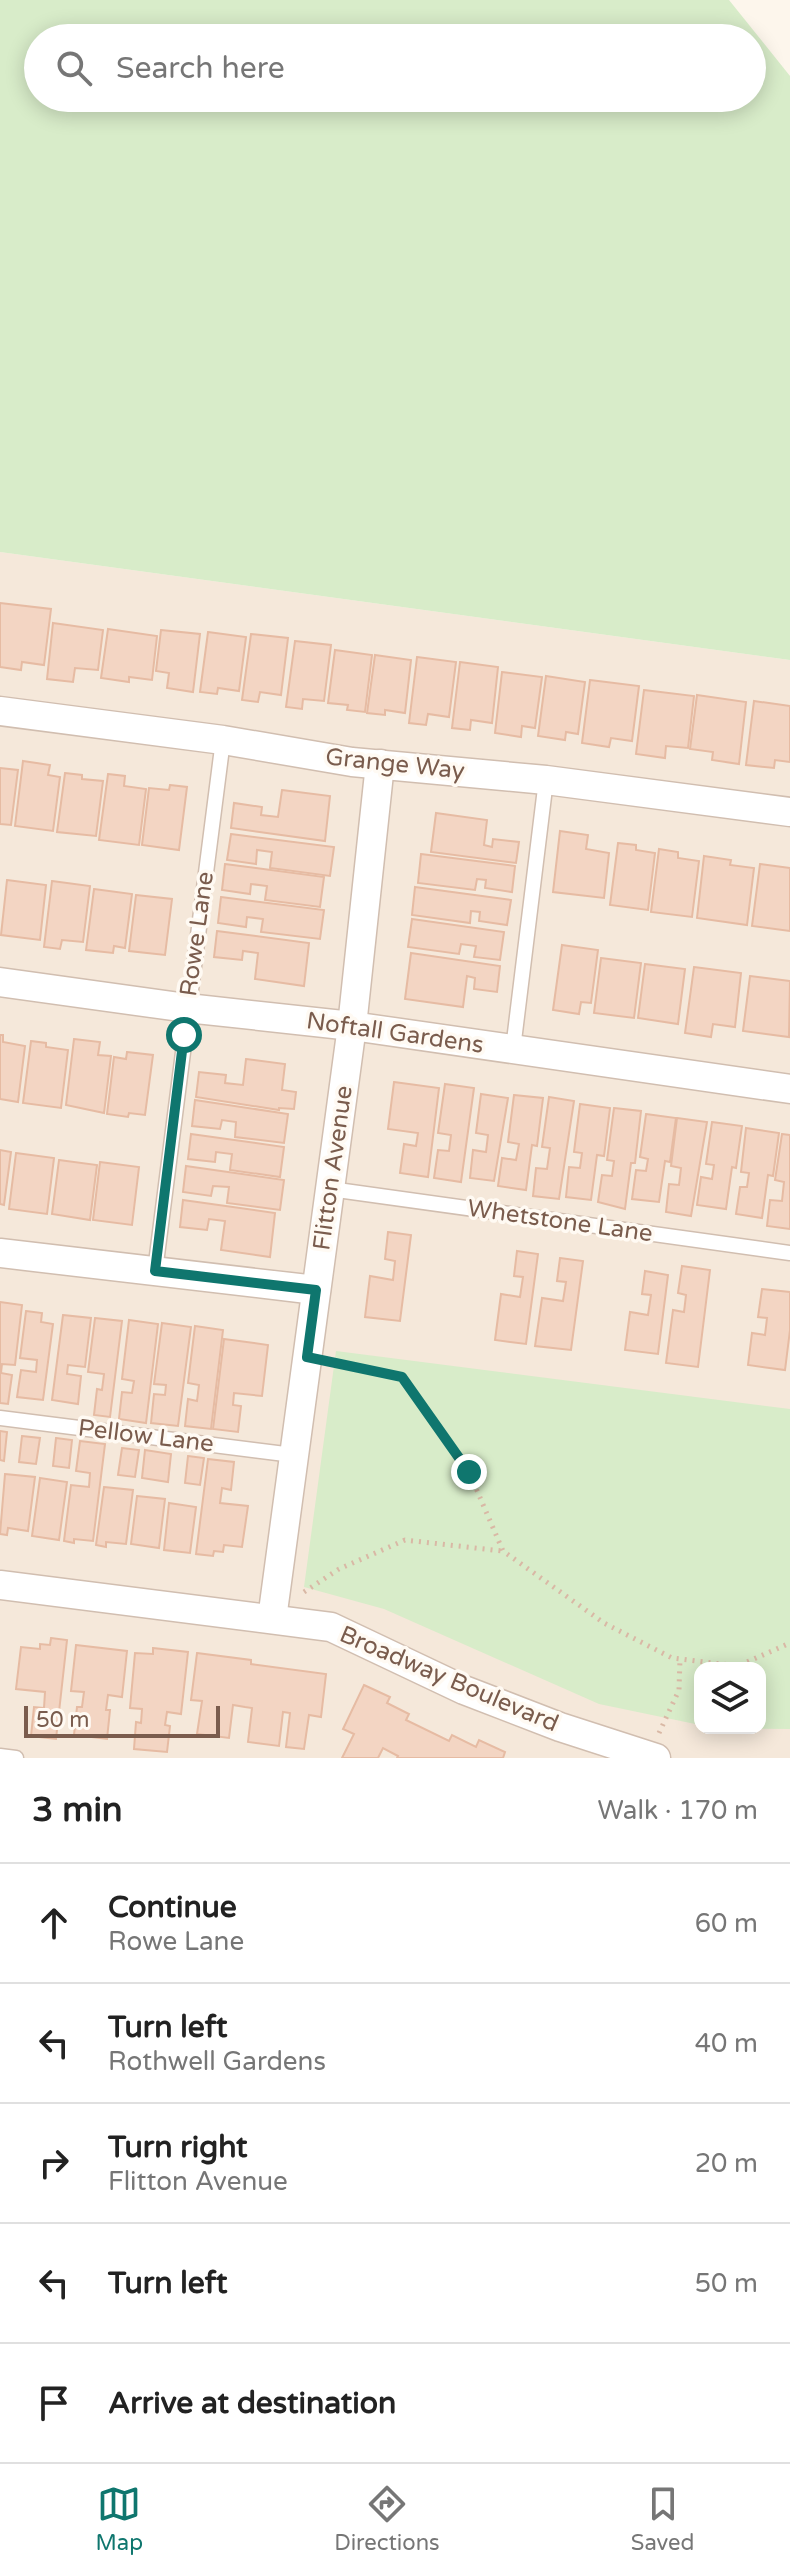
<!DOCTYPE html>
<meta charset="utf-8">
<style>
:root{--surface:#fff;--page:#f6f6f6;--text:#222;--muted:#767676;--line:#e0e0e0;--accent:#0f766e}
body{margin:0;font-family:"Varela Round",sans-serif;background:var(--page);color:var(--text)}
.controls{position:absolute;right:24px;bottom:24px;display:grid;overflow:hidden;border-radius:16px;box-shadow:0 4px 20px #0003}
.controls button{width:72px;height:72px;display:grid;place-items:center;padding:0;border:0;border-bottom:2px solid var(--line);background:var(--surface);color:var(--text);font:40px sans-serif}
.scale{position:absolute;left:24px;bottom:20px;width:196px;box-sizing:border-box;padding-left:8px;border:4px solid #7a5c4d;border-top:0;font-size:22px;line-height:28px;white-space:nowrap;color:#7a5c4d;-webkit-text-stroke:6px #fffaf3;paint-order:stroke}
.stop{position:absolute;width:24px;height:24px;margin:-18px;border:6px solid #0f766e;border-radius:50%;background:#fff}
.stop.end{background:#0f766e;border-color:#fff;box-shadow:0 2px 8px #0008}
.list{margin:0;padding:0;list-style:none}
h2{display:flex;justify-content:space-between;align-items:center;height:104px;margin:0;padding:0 32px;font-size:34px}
h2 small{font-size:26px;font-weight:400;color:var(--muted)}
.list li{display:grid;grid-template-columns:52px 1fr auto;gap:24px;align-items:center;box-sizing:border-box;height:120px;padding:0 32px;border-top:2px solid var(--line)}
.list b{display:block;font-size:30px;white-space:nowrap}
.list p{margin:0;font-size:26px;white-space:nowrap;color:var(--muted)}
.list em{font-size:26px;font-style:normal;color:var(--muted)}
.icon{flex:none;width:44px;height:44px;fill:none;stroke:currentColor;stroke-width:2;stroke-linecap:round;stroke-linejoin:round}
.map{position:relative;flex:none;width:790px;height:1758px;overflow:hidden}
.search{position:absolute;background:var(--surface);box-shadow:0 4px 20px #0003;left:24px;right:24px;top:24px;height:88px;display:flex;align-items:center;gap:20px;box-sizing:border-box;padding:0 28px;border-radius:44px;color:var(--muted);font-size:30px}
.sheet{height:704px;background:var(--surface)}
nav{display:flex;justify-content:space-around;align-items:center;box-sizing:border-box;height:112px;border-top:2px solid var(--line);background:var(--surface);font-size:22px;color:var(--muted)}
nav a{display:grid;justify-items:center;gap:4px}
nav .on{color:var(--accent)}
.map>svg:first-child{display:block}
.residential{fill:#f5e8da;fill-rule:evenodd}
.green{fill:#d8ecc9;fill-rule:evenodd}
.building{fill:#f3d5c3;stroke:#e6bba3;stroke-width:2}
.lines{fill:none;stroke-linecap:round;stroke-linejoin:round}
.service-casing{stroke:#d1beb0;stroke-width:17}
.minor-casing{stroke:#d1beb0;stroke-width:31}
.path{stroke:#d9b8a5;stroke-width:5;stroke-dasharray:2 6;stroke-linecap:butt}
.service{stroke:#fff;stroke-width:14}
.minor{stroke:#fff;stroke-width:28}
.route{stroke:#0f766e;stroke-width:10}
.labels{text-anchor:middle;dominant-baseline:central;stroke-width:7;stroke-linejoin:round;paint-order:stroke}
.street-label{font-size:24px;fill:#7a5c4d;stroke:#fffaf3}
</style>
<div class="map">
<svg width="790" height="1758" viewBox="0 0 790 1758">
<rect width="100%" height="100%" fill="#fdf6ec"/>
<path class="residential" d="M0 552 790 660V1758H0ZM700 1668H760V1728H700Z"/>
<g class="green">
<path d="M0 0H729L790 76V660L0 552ZM38 38H752V98H38Z"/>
<path d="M336 1351 790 1409V1729L715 1728H760V1668H700V1725L599 1704 384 1609 304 1587Z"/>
</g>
<g class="building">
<path d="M0 603 51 609 44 665 22 662 21 670 0 667Z"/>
<path d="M53 623 103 630 98 670 75 668 73 682 47 679Z"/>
<path d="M108 629 157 636 152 680 129 677V682L101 678Z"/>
<path d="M161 630 200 634 193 692 167 688 169 673 156 671Z"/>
<path d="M208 632 246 637 239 691 218 688 217 694 200 692Z"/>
<path d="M251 634 288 638 281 695 260 692 258 702 242 700Z"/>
<path d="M295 641 331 645 324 701 303 699 302 709 286 707Z"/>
<path d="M335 650 372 655 365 712 347 710 348 705 328 703Z"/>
<path d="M375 655 411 660 405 713 385 710V715L367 713Z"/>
<path d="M417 657 456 662 449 717 428 714 426 725 409 723Z"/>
<path d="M460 662 498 667 492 723 471 720 470 730 452 728Z"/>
<path d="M502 672 542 677 535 728 522 726 521 737 495 733Z"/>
<path d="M546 676 585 682 578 734 566 732 565 740 538 736Z"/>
<path d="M590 680 639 686 632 741 611 738 609 747 582 743Z"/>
<path d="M644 690 694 696 688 748 666 746 665 758 636 754Z"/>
<path d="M697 695 746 702 739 764 712 760 713 752 690 749Z"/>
<path d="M754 701 790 706V762L775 760 774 768 746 765Z"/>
<path d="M23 761 50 765 48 775 60 777 53 831 15 826Z"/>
<path d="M0 768 18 770 11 825 0 824Z"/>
<path d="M65 773 82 775V779L103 781 96 836 57 832Z"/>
<path d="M108 774 125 776 124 786 146 789 139 845 99 840Z"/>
<path d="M170 785 187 787 179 850 142 845 149 788 169 790Z"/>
<path d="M282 790 330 796 325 841 231 828 234 803 262 807 261 815 278 817Z"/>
<path d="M436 813 487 820 484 845 492 847 493 839 519 842 516 863 431 852Z"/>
<path d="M560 831 588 835 586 849 609 853 604 898 553 892Z"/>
<path d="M231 834 334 847 330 876 270 868 272 852 257 850 256 864 227 860Z"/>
<path d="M618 843 636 845V850L655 853 648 910 610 905Z"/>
<path d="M659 849 678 852V858L699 861 692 917 651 912Z"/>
<path d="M421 854 515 866 512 892 485 888 486 880 477 879 475 890 418 883Z"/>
<path d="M704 856 731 860 730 865 754 868 747 925 697 918Z"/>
<path d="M225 864 324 877 320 907 265 900 267 886 251 884 250 894 222 890Z"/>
<path d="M760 864 790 868V931L752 926Z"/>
<path d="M7 880 46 885 40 940 1 935Z"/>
<path d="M52 881 90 886 83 942 62 940 60 949 44 947Z"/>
<path d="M415 887 511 900 507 925 479 921 480 912 471 911 470 923 412 915Z"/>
<path d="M94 889 132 894 125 948 114 946 113 953 86 950Z"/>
<path d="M136 895 172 899 165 955 129 951Z"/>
<path d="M221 897 324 910 320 939 261 932 263 919 247 917 246 927 218 923Z"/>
<path d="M412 919 504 932 500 960 474 957 476 946 461 944 459 954 408 947Z"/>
<path d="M217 931 309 943 304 986 255 979 258 953 243 951 242 960 214 957Z"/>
<path d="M562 945 598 950 591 1003 581 1002 579 1014 553 1010Z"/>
<path d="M411 953 500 966 497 992 474 989 475 978 467 976 463 1007 405 999Z"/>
<path d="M601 958 641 963 634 1018 594 1013Z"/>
<path d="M645 964 685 969 678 1024 638 1018Z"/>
<path d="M694 967 741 973 735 1027 713 1024 711 1037 685 1033Z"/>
<path d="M750 976 790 981 789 1037 743 1031Z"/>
<path d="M0 1035H3V1042L25 1046 18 1102 0 1099Z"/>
<path d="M74 1039 100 1042 98 1055 111 1056 104 1113 66 1105Z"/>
<path d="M31 1041 46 1043V1047L68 1050 61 1108 23 1103Z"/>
<path d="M127 1052 153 1055 145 1115 129 1113 128 1117 107 1114 114 1057 126 1059Z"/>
<path d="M246 1059 285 1064 282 1090 296 1092 294 1109 279 1108V1110L196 1097 199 1072 226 1075 225 1083 243 1085Z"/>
<path d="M394 1082 439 1088 428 1177 400 1173 404 1144 416 1146 418 1133 388 1129Z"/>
<path d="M445 1084 474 1088 461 1182 434 1178 438 1150 449 1151 451 1135 438 1133Z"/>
<path d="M481 1094 508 1098 494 1181 470 1178 473 1150 486 1152 488 1135 476 1133Z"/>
<path d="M514 1095 543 1098 537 1146 532 1145 526 1190 498 1186 502 1158 516 1160 519 1144 508 1142Z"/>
<path d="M549 1097 574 1101 559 1199 533 1196 536 1168 547 1169 550 1148 542 1147Z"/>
<path d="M195 1100 288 1114 284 1143 235 1137 236 1122 222 1120 220 1129 192 1126Z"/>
<path d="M580 1104 610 1108 604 1156 597 1155 591 1200 566 1197 569 1167 580 1168 582 1153 574 1152Z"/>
<path d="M614 1108 641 1111 635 1163H631L625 1209 598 1202 602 1175 612 1176 614 1161 607 1160Z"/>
<path d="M646 1114 676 1118 670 1162 665 1161 659 1202 632 1199 636 1170 646 1171 648 1159 640 1157Z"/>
<path d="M677 1118 707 1122 691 1216 666 1212 669 1184 679 1185 681 1168 671 1166Z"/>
<path d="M712 1122 742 1126 736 1168 732 1167 726 1209 697 1205 701 1177 712 1179 714 1165 706 1164Z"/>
<path d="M746 1128 779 1133 773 1176 768 1175 762 1218 736 1214 740 1187H747L749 1173 741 1172Z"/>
<path d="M191 1134 284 1147 280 1177 230 1170 232 1154 216 1152 215 1162 188 1159Z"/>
<path d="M782 1134 790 1135V1229L767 1226 770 1200 782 1201 784 1182 775 1180Z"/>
<path d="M0 1150 11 1152 4 1205 0 1204Z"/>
<path d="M16 1153 54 1158 47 1214 9 1209Z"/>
<path d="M59 1160 97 1165 90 1220 52 1214Z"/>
<path d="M100 1162 139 1167 132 1225 93 1220Z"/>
<path d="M186 1166 284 1180 280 1210 227 1203 229 1187 213 1186 211 1196 183 1192Z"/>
<path d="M183 1200 275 1213 270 1257 221 1250 225 1221 209 1219 207 1230 180 1227Z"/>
<path d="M388 1232 411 1235 400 1321 365 1317 370 1276 393 1280 395 1261 385 1259Z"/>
<path d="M517 1251 538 1254 526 1344 495 1340 501 1294 520 1297 523 1277 514 1276Z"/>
<path d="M560 1258 583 1261 571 1350 535 1346 542 1298 563 1301 566 1282 557 1281Z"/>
<path d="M682 1266 710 1270 698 1367 666 1363 673 1310 684 1312 686 1295 678 1293Z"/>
<path d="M645 1271 668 1275 658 1354 625 1350 630 1312 648 1315 651 1295 642 1294Z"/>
<path d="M762 1289 790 1292V1330L785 1370 748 1365 752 1333 765 1335 767 1318 758 1317Z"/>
<path d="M0 1302 22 1305 15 1365 2 1364 1 1373 12 1375 8 1404 0 1403Z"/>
<path d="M26 1311 42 1313 41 1322 53 1324 43 1400 17 1397 21 1370 36 1372 37 1360 20 1358Z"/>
<path d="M63 1315 91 1318 85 1367 68 1365 67 1374 81 1376 78 1404 52 1400Z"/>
<path d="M95 1318 122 1321 110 1417 94 1415 97 1389 102 1390 104 1374 88 1372Z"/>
<path d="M129 1320 158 1324 146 1423 119 1419 122 1392 132 1393 134 1381 122 1379Z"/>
<path d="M162 1323 191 1327 178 1426 151 1423 154 1394 165 1395 166 1385 154 1384Z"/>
<path d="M195 1326 223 1330 211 1429 185 1426 188 1399 197 1401 199 1385 188 1383Z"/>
<path d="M224 1339 268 1345 262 1396 234 1393 233 1405 241 1406 238 1432 213 1429Z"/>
<path d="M0 1431 7 1432 4 1461 0 1460Z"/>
<path d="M22 1436 40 1438 36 1464 19 1462Z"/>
<path d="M56 1438 72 1440 69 1468 53 1466Z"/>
<path d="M80 1441 105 1444 93 1541 74 1539V1543L64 1541 71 1485 89 1487 90 1473 76 1471Z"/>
<path d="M122 1448 139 1450 135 1477 118 1475Z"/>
<path d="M145 1450 171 1454 168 1482 142 1478Z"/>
<path d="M188 1456 204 1458 200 1485 185 1483Z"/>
<path d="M208 1459 234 1462 231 1490 222 1488 220 1503 248 1506 242 1547 224 1545 223 1552 214 1551 213 1556 196 1554Z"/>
<path d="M5 1474 35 1477 28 1531 8 1528 7 1535 0 1534Z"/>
<path d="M40 1478 67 1482 59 1540 32 1536Z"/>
<path d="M104 1487 133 1490 126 1544 106 1542V1547L96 1545Z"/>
<path d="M137 1496 165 1499 159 1548 131 1544Z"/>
<path d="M169 1503 196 1507 190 1553 164 1550Z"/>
<path d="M51 1638 67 1640 56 1739 31 1736 34 1707 44 1708 45 1692 16 1689 21 1647 40 1649V1644L50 1645Z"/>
<path d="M76 1645 127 1651 122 1697 108 1695 106 1710H110L107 1739 74 1735 77 1707H82L84 1692 71 1691Z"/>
<path d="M153 1648 188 1652 181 1714 167 1712 165 1725 170 1726 167 1752 134 1749 136 1722 141 1723 142 1709 130 1708 135 1653 153 1654Z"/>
<path d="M197 1653 251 1660V1664L326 1674 321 1717 309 1715 304 1749 286 1747 290 1713 283 1712 279 1746 248 1742 252 1708 245 1707 233 1705 229 1738 197 1734 202 1701 191 1700Z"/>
<path d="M364 1685 390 1697 387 1703 409 1714 406 1720 449 1741 452 1735 476 1747 479 1740 505 1752 503 1758H397L398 1756 383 1748 378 1758H342L354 1734 343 1729Z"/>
</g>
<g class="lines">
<g class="service-casing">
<g id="service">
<path d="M513 1049 546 780"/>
<path d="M330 1189 790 1253"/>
<path d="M155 1271 223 740"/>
<path d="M0 1418 293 1455"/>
<path d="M0 1756 16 1758"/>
</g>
</g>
<g class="minor-casing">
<g id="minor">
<path d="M0 711 223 740 352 762 546 780 790 812"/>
<path d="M0 982 187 1008 352 1026 790 1089"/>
<path d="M0 1253 316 1290"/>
<path d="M0 1585 331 1627 464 1690 560 1727 656 1758"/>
<path d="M272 1619 352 1026 380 764"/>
</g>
</g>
<g class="path">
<path d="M331 1362 402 1377 469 1472 503 1551 604 1623 672 1658 738 1666 790 1643"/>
<path d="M304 1592 339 1569 405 1540 502 1551"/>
<path d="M712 1731 713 1728"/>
<path d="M659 1733 679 1690 680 1659"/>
</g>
<use href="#service" class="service"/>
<use href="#minor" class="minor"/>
</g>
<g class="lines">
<path class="route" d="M184 1035 155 1271 316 1290 307 1357 402 1377 469 1472"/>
</g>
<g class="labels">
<g class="street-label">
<text transform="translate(395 764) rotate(6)">Grange Way</text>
<text transform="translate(197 934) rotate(-82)">Rowe Lane</text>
<text transform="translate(395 1033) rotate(8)">Noftall Gardens</text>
<text transform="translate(333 1168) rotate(-82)">Flitton Avenue</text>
<text transform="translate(560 1221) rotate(8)">Whetstone Lane</text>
<text transform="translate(146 1436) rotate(7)">Pellow Lane</text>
<text transform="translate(449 1679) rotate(23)">Broadway Boulevard</text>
</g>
</g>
</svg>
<div class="controls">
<button><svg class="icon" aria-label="layers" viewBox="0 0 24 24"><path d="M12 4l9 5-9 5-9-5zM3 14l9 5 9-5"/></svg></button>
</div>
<div class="scale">50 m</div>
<div class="stop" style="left:184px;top:1035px"></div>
<div class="stop end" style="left:469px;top:1472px"></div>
<div class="search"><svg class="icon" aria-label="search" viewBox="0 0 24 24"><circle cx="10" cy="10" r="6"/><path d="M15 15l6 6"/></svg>Search here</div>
</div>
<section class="sheet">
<h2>3 min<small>Walk · 170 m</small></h2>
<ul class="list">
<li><svg class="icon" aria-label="ahead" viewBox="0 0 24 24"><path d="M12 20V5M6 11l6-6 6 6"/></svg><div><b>Continue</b><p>Rowe Lane</p></div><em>60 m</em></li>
<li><svg class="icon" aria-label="left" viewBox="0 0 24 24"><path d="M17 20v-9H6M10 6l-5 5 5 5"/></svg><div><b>Turn left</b><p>Rothwell Gardens</p></div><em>40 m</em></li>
<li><svg class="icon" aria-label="right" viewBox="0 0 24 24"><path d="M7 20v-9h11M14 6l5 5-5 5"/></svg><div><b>Turn right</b><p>Flitton Avenue</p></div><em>20 m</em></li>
<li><svg class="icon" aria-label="left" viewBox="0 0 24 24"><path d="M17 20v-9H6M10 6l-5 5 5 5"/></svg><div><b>Turn left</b></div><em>50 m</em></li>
<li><svg class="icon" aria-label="arrive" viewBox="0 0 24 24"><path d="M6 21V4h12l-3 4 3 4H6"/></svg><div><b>Arrive at destination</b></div></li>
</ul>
</section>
<nav>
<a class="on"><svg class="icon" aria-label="map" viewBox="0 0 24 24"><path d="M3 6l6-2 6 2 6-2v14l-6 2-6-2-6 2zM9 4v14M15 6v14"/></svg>Map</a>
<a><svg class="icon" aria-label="directions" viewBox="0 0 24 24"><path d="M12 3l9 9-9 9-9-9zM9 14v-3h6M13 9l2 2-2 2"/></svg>Directions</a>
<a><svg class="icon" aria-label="saved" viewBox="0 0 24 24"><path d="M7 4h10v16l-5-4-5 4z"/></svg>Saved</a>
</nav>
